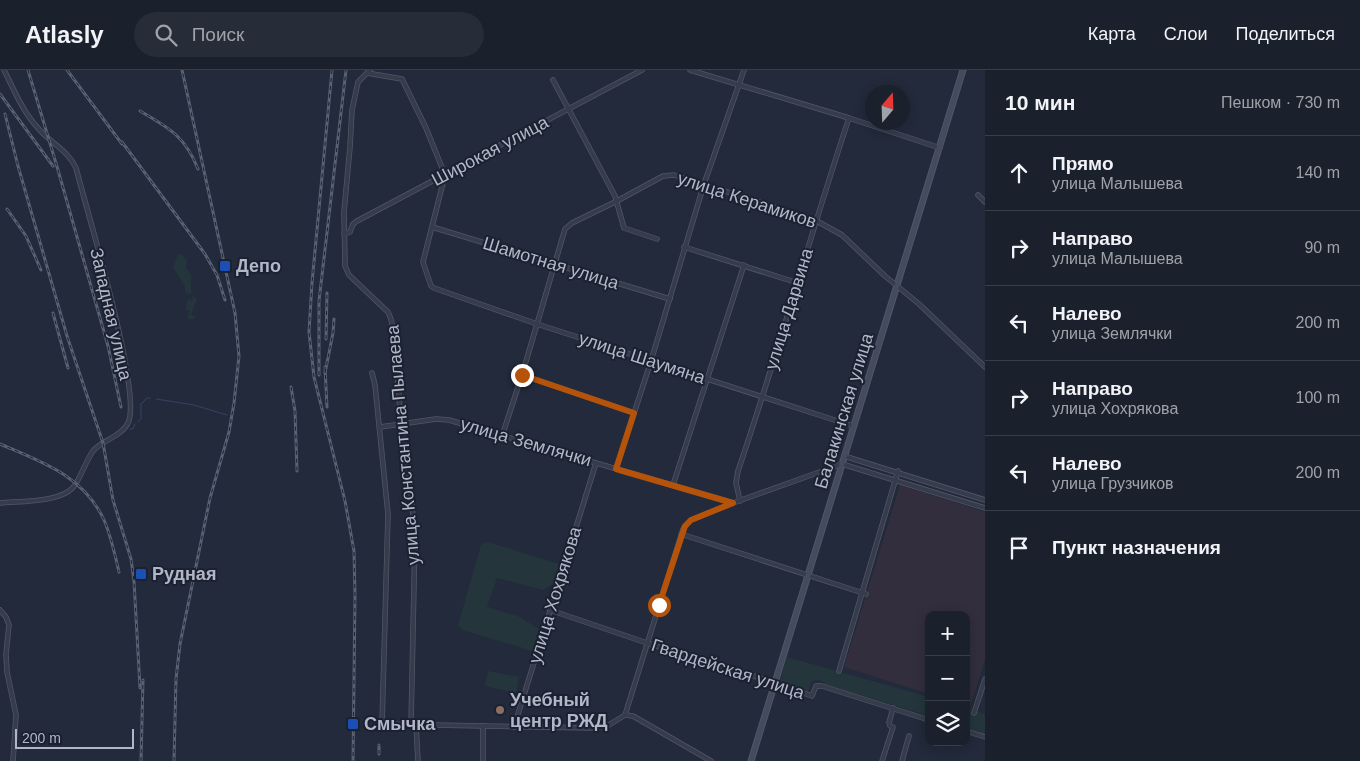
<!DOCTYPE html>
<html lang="ru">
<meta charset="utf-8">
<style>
:root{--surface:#1a202c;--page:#272d38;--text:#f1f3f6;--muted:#9fa3a9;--line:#383e48}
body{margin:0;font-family:Arial,sans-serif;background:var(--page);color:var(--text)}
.controls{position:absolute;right:15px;bottom:15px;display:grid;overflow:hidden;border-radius:10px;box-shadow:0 2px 12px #0003}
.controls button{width:45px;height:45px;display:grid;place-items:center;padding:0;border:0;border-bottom:1px solid var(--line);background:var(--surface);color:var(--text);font:25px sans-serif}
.compass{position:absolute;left:865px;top:15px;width:45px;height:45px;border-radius:50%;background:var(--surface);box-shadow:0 2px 12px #0003;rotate:19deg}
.scale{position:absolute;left:15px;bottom:12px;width:119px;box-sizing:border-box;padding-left:5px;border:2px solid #b2b7c7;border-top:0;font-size:14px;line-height:18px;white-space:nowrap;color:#b2b7c7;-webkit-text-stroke:4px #1b2130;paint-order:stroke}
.stop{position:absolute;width:15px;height:15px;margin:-11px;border:4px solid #b45309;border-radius:50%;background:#fff}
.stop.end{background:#b45309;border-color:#fff;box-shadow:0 1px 5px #0008}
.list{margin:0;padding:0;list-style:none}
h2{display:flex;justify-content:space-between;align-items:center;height:65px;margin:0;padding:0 20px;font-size:21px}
h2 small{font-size:16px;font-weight:400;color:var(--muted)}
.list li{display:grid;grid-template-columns:32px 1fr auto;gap:15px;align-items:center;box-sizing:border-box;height:75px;padding:0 20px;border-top:1px solid var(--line)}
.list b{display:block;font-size:19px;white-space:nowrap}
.list p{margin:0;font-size:16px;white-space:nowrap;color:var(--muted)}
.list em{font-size:16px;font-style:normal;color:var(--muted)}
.icon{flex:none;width:28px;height:28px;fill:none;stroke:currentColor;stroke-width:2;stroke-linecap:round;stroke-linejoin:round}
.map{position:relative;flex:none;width:985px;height:691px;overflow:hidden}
header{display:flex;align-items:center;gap:30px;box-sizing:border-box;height:70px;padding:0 25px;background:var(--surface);border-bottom:1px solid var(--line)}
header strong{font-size:24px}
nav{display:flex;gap:28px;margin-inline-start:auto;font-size:18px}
.search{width:350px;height:45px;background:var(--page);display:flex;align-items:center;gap:12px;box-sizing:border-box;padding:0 18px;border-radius:28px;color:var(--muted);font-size:19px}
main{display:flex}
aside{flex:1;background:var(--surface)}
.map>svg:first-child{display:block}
.medical{fill:#322e3d}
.green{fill:#24363c}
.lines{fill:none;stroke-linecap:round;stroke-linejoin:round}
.stream{stroke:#364362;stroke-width:1}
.minor-casing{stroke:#515766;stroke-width:5.5}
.secondary-casing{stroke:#515766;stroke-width:7}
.minor{stroke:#363c4b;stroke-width:4}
.secondary{stroke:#444b5e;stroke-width:5}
.rail-casing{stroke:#586073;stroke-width:3}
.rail{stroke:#1b2130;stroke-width:1;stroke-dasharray:4;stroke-linecap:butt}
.route{stroke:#b45309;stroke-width:6}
.transit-dot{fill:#1a4fb4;stroke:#1b2130;stroke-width:2}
.education-dot{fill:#8d6e63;stroke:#1b2130;stroke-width:2}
.labels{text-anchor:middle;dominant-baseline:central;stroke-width:4;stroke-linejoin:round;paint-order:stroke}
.street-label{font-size:18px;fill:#b2b7c7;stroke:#1b2130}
.poi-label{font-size:18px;font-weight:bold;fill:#b2b7c7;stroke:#1b2130;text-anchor:start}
</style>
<header>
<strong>Atlasly</strong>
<div class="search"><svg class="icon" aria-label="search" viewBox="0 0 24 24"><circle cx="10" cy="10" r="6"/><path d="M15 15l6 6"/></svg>Поиск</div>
<nav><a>Карта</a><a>Слои</a><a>Поделиться</a></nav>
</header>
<main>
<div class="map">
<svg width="985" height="691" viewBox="0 0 985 691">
<rect width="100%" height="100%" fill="#222a3b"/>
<path class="medical" d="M900 415 985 442V590L970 637 966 635V545H929V624L844 597Z"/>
<g class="green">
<path d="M182 184 187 191 186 198 191 205V224L185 222V217L173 197 178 185Z"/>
<path d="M192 226 196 228V231L191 244 193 246 196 245 193 249H189L187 246 190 240H185L188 230 190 229 191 232 193 230Z"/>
<path d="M488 472 559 494 552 514 543 520 497 508 487 537 520 547 539 559 533 581 462 560 458 555 481 475Z"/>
<path d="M787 587 929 627V646L827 615 820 610 812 611 808 622 780 612Z"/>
<path d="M488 601 519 607 516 623 485 616Z"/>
<path d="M966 638 985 644V662L983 663 966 658Z"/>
</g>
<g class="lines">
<g class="stream">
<path d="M156 329 194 335 227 345"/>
<path d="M138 352 141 349V334L147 328H150"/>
<path d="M130 359H133L135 354"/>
</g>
<g class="minor-casing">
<g id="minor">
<path d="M370 0 358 12 352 40 350 77 344 142 345 196 349 205 388 242 391 249 395 271 401 354 409 403 415 467 411 655"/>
<path d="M690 0 849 48 940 78"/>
<path d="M367 3 402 9 426 58 445 105 423 192 431 216 434 218 537 254 853 356"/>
<path d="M553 10 615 126 624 158 657 169"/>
<path d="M978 125 985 132"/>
<path d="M432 157 670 229"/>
<path d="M344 164 350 162 353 154 357 151 642 0"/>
<path d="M684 177 798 213"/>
<path d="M372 303 375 315 388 444 382 654 592 658 609 655 625 645 633 646 711 691"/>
<path d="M522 305 634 343"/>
<path d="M380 357 436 349 449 350 733 433 842 394 985 438"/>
<path d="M502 366 522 305 565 159 572 153 617 131 663 106 674 105 815 150 842 165 885 206 919 234 985 297"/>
<path d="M844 386 985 430"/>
<path d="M616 399 651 291 704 114 744 0"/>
<path d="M673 415 744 195"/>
<path d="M740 431 736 413 738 401C778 284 810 165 849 48"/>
<path d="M0 433C20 431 63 433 75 415 82 404 86 391 93 381 102 370 121 367 128 353 143 324 86 138 76 98 68 80 50 73 38 58 23 42 14 20 4 0"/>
<path d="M681 464 866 524"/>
<path d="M0 540 6 547 9 555 6 584 7 602 16 645 13 691"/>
<path d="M550 540 647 573 767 610 812 626 816 616H822L929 650"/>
<path d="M839 601 898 401"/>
<path d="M974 643 985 609"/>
<path d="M625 645 683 459 691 450 733 433"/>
<path d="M416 655 418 691"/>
<path d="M483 656V691"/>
<path d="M514 657 596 393"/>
<path d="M966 661 985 667"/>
<path d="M882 691 893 657 890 656 889 653 893 638"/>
<path d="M902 691 909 666"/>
</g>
</g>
<g class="secondary-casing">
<path id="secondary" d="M751 691 963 0"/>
</g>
<use href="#minor" class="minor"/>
<use href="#secondary" class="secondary"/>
<g class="rail-casing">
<g id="rail">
<path d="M28 0 58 100 108 276 121 337"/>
<path d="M67 0 122 74"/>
<path d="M332 0 312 213 309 262 314 307 345 431 354 481 355 525 353 691"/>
<path d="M0 24 53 96"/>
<path d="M140 41C169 58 185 66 198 99"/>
<path d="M5 44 18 96 67 266 103 373 113 430 131 489 134 511 140 618"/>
<path d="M122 72 205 184 217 205 225 230"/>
<path d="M7 139 26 166 41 200"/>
<path d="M53 243 68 298"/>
<path d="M326 269 327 223"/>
<path d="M325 297 327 337"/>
<path d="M325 303 333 263 334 249"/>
<path d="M319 305V231L346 0"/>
<path d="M291 317 295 341 297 401"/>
<path d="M0 374C42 392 84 406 104 450 111 466 115 485 119 502"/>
<path d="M379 684V675"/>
<path d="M141 691 143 610"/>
<path d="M174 691 176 609 180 574 210 428 229 362 234 333 239 286 235 243 182 0"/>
</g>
</g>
<use href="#rail" class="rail"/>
</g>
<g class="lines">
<path class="route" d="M522 305 634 343 616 399 733 433 691 450 685 456 659 535"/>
</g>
<g class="transit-dot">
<rect x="219" y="190" width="12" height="12" rx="2.5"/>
<rect x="135" y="498" width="12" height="12" rx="2.5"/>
<rect x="347" y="648" width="12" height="12" rx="2.5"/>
</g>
<circle class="education-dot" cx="500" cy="640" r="5"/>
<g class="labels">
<g class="street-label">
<text transform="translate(490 81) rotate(-28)">Широкая улица</text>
<text transform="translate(747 130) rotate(18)">улица Керамиков</text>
<text transform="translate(551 193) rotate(17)">Шамотная улица</text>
<text transform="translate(789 239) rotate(-73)">улица Дарвина</text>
<text transform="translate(111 244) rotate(77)">Западная улица</text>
<text transform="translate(642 288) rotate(18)">улица Шаумяна</text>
<text transform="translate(844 341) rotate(-73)">Балакинская улица</text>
<text transform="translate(526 372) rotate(16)">улица Землячки</text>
<text transform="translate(403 375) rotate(-95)">улица Константина Пылаева</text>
<text transform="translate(555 525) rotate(-73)">улица Хохрякова</text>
<text transform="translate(728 599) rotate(18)">Гвардейская улица</text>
</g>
<g class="poi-label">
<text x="236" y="196">Депо</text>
<text x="152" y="504">Рудная</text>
<text x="510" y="630">Учебный<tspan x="510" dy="21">центр РЖД</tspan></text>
<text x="364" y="654">Смычка</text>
</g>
</g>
</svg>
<div class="controls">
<button>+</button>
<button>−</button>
<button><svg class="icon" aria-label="layers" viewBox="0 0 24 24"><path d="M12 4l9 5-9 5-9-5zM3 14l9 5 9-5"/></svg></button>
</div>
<svg class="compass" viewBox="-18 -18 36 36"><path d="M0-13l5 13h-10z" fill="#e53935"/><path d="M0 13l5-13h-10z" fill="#9fa3a9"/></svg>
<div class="scale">200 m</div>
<div class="stop" style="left:659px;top:535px"></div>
<div class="stop end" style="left:522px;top:305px"></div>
</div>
<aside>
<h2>10 мин<small>Пешком · 730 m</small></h2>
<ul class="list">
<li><svg class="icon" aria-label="ahead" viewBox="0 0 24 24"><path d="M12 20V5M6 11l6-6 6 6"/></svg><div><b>Прямо</b><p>улица Малышева</p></div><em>140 m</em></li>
<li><svg class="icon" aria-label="right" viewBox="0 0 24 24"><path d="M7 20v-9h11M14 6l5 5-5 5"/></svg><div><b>Направо</b><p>улица Малышева</p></div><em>90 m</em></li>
<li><svg class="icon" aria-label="left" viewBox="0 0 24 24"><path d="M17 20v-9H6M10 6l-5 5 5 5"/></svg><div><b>Налево</b><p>улица Землячки</p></div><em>200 m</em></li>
<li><svg class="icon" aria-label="right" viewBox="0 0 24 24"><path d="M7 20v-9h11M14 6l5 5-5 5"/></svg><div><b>Направо</b><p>улица Хохрякова</p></div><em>100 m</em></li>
<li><svg class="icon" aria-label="left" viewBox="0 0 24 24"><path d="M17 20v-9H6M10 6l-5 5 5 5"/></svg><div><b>Налево</b><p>улица Грузчиков</p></div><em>200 m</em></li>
<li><svg class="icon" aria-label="arrive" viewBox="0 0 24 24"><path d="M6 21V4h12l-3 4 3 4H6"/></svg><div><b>Пункт назначения</b></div></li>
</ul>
</aside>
</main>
